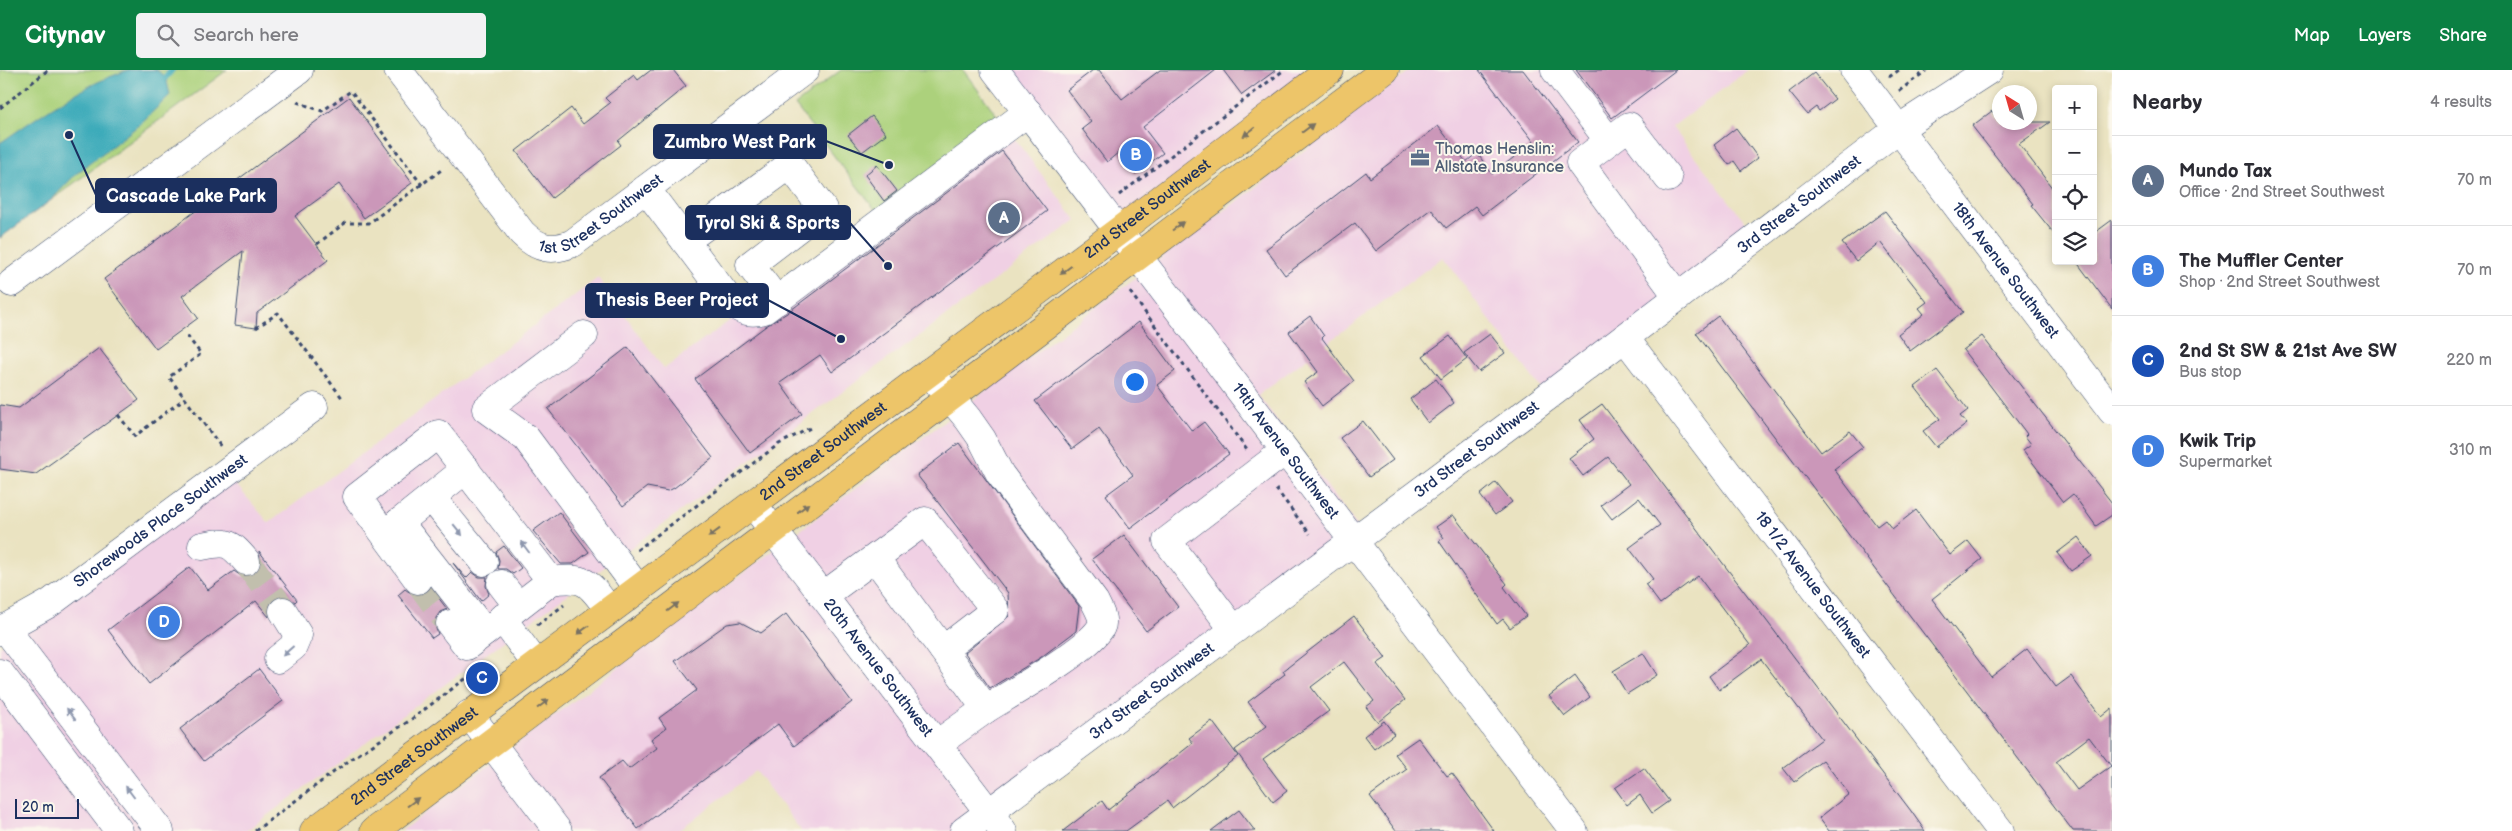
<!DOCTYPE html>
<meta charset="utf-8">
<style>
:root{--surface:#fff;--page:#f2f2f3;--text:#2b2b33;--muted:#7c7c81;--line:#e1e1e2;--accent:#0b8043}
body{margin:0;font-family:"Balsamiq Sans",sans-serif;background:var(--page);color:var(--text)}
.controls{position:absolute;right:15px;top:15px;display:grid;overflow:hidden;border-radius:5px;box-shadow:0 2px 8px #0003}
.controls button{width:45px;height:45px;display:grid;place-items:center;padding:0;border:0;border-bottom:1px solid var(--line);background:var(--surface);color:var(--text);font:25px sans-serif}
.compass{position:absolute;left:1992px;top:15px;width:45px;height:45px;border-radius:50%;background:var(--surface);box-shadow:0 2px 8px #0003;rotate:323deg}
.scale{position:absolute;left:15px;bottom:12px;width:64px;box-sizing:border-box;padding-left:5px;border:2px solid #1b2f5e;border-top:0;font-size:14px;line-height:18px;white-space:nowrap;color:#1b2f5e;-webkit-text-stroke:4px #fbf7ec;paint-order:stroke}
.you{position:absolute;left:1134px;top:311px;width:18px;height:18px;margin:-12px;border:4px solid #fff;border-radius:50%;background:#1a73e8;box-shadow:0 0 0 8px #1a73e833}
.badge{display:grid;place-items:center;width:32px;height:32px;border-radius:50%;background:var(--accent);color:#fff;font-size:16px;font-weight:700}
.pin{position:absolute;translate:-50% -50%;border:2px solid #fff;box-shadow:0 1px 5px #0006}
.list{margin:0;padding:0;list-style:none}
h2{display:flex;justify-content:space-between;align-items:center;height:65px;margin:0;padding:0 20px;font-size:21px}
h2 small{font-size:16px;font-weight:400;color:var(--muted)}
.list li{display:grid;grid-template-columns:32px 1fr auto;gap:15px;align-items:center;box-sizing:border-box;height:90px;padding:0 20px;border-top:1px solid var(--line)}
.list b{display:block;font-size:19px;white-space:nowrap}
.list p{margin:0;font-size:16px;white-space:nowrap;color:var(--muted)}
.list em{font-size:16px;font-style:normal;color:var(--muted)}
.icon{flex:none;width:28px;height:28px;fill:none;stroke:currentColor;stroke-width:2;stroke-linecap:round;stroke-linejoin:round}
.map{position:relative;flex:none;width:2112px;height:761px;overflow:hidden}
header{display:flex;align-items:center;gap:30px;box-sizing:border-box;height:70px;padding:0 25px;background:var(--accent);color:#fff}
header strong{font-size:24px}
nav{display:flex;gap:28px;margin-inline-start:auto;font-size:18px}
.search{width:350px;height:45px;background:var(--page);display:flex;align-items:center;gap:12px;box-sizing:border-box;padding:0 18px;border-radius:5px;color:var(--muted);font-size:19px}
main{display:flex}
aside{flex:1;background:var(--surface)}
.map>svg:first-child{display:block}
.built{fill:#f0d0e4}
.green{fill:#acd17b;stroke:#64806c}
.water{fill:#3cabba;stroke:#2c6d8c}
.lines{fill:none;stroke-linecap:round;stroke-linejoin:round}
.stream{stroke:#3cabba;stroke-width:6}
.building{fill:#cb97b9;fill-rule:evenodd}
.minor-tunnel{stroke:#c1bfad;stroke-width:28;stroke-dasharray:28 14;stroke-linecap:butt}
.minor-casing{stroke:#3a4a6d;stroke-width:29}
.major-casing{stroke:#3a4a6d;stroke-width:29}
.path{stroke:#3a4a6d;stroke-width:3;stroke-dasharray:4 4;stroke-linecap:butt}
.minor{stroke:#fff;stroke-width:28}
.major{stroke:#edc569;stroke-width:28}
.oneway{fill:#797263}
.oneway2{fill:#8d97ae}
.labels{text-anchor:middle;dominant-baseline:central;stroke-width:4;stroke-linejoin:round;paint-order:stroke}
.service-label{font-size:16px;fill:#4e5e75;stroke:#fbf7ec;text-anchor:start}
.street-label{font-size:16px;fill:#1b2f5e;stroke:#fbf7ec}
.leader{fill:none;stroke:#1b2f5e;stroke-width:2}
.callout-dot{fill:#1b2f5e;stroke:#fbf7ec;stroke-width:2}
.callout{fill:#1b2f5e;stroke:#1b2f5e;stroke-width:2}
.callout-label{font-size:18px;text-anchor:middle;font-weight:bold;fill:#fff}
</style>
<header>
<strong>Citynav</strong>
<div class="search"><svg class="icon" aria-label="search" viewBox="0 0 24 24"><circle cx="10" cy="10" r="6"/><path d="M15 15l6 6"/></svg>Search here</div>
<nav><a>Map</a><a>Layers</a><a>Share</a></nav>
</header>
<main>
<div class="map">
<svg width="2112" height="761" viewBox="0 0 2112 761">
<rect width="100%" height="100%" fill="#fbf7ec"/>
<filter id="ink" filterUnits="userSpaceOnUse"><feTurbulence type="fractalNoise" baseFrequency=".02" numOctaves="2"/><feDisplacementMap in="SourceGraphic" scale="10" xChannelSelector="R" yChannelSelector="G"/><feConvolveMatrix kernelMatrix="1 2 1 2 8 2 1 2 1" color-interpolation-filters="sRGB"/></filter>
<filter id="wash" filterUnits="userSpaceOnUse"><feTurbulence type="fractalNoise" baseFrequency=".0096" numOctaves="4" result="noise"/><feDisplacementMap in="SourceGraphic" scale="20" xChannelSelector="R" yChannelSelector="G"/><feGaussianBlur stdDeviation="1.12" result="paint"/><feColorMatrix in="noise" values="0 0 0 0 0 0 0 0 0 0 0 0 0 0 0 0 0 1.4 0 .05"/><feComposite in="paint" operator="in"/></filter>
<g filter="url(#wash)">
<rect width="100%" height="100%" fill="#eae3c1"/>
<g class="built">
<path d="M1007 0H1315L1121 149Z"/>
<path d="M1411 0H1748L1672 57 1757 167 1547 327 1443 187 1258 325 1363 464 964 761H801L756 701 678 761H401Z"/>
<path d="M999 48 1076 150 246 761H0V576L50 545 232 410 269 453 598 208 664 299 877 142Z"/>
</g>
<g class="green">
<path d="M0 0H227L0 168Z"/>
<path d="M841 0H963L999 48 877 142 795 35Z"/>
</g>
<path class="water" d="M129 0H156L166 7 170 25 139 55 76 104 51 130 0 168V73C42 44 81 15 129 0Z"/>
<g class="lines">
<path class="stream" d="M166 7 172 0"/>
</g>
<g id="blocks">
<g class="building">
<path d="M651 0H673L686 16 618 71 621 75 552 128 516 81 571 38 583 54 610 33 605 28 634 5 638 10Z"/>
<path d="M1093 0H1099L1122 29 1160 0H1216L1143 57 1163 83 1135 104 1119 82 1107 92 1082 59 1091 52 1067 20Z"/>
<path d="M1223 0H1276L1242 25Z"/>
<path d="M1479 0H1523L1578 72 1482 145 1475 136 1446 158 1431 139 1376 181 1355 153 1285 205 1266 179 1366 102 1370 108 1438 56 1466 92 1477 83 1492 104 1534 72Z"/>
<path d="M1576 0H1676L1612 48Z"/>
<path d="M1814 3 1835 29 1819 41 1816 37 1807 44 1789 22Z"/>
<path d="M349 27 412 113 364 148 339 114 295 146 328 190 257 243 256 258 235 255 243 181 182 226 198 248 156 279 104 209Z"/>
<path d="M1992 41 2000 52H2050L2019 74 2056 123V166L2031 135 2033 134 1972 56Z"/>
<path d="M872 46 886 64 862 82 848 65Z"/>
<path d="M1736 58 1758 88 1741 101 1734 91 1729 95 1714 75Z"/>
<path d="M1002 81 1047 141 832 302 820 285 780 313 802 344 750 383 695 309 766 256 787 243Z"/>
<path d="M877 95 897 121 884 131 865 105Z"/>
<path d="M1885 141 1963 242 1910 281 1898 264 1924 244 1919 238 1927 232 1880 172 1856 191 1842 173Z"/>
<path d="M2112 150V239L2076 191H2093V164Z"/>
<path d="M1310 246 1324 266 1322 268 1354 311 1322 336 1304 312 1318 302 1289 262Z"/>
<path d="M1718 246 1821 382 1850 361 1863 377 1834 399 1877 456 1885 450 1892 459 1916 440 1950 485 1968 471 1982 489 1932 529 1991 607 2027 579 2056 617 2071 606 2101 647 2112 638V761H2073L1696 263ZM2089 667 2111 696 2077 720 2056 692Z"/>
<path d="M1139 252 1175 301 1157 315 1192 361 1204 352 1229 384 1130 458 1106 425 1133 405 1099 359 1072 379 1035 331Z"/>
<path d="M1490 264 1505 283 1479 302 1464 283Z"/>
<path d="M1450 266 1467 289 1441 309 1423 286Z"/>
<path d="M1982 266 2112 433V445L2096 456 2073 424 2063 432 2023 380 2031 374 2025 366 2027 364 1963 280Z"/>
<path d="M628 277 713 388 674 418 668 421 647 417 623 436 548 339Z"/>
<path d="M99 278 139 330 36 404 0 399V335L19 338Z"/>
<path d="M1937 300 1968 340 1960 346 1967 354 1936 377 1923 361 1940 349 1915 317Z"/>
<path d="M1436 309 1454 333 1428 353 1410 329Z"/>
<path d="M1602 334 1911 741 1925 761H1829L1819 748 1849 724 1823 690 1794 712 1783 698 1822 669 1761 589 1719 620 1709 606 1750 575 1698 506 1660 534 1645 514 1653 509 1629 478 1660 455 1639 428 1612 449 1601 435 1629 414 1608 387 1583 406 1569 388 1594 369 1580 350Z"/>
<path d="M1363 351 1393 390 1369 407 1340 368Z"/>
<path d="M959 373 1079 536 1076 561 1040 588 990 618 965 583 1009 546 1008 523 917 405Z"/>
<path d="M1496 412 1512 432 1495 445 1480 425Z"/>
<path d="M559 442 589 482 573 494H561L533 461Z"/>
<path d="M1453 445 1507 514 1504 517 1526 546 1510 558 1503 549 1497 554 1439 471 1444 468 1436 457Z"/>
<path d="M1124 465 1178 537 1146 561 1092 489Z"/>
<path d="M2078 467 2092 486 2071 501 2057 483Z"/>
<path d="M504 476 521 498 513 504 506 499H498L499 490 496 482Z"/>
<path d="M259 481 297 530 295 532 283 525 275 528 269 534V547L256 531 149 614 108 560 190 497 208 520 234 501 241 506H248L256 503 261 496Z"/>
<path d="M453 493 466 508 472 502 479 507H487L486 516 489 524 481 531Z"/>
<path d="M431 518 447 539 440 542 436 548 435 556 438 564 432 568 398 525 405 519 412 524 420 525Z"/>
<path d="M786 544 852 632 794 676 778 654 638 759 599 708 622 691 629 699 657 678 651 669 666 658 659 648 697 620 675 591 727 554 740 552 761 563Z"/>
<path d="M1354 546 1386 588 1377 594 1405 630 1378 652 1366 637 1374 631 1344 592 1311 617 1329 641 1263 689 1287 721 1273 732 1235 680 1267 656 1248 632 1285 604 1283 601Z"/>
<path d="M1643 583 1657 605 1627 624 1613 601Z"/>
<path d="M259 599 283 631 204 691 180 659Z"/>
<path d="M1575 606 1590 627 1565 646 1549 626Z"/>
<path d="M1212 651 1238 686 1172 738 1167 731 1126 761H1063L1102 731 1108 740 1193 673 1189 668Z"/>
<path d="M1384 651 1394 664 1374 679 1364 666Z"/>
<path d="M1418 668 1447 706 1452 703 1494 761H1396L1370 726 1407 699 1395 684Z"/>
<path d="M1644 698 1669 731 1652 743 1640 725 1627 735 1615 718Z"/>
<path d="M1239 740 1255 761H1211Z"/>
</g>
</g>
</g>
<g filter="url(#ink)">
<use href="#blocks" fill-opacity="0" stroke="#3a4a6d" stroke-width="1"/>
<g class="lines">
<g class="minor-tunnel">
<path d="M246 491 283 541"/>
<path d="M418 510 450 554"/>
</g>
<g class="minor-casing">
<g id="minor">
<path id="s1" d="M398 0 522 163C538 179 552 182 573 173L805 0"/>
<path id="s2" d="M995 0C1190 252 1380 508 1574 761"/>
<path d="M1555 0 1609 71"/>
<path id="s3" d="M1854 0 2112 341"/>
<path d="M1668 108 1629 56 1580 93 1678 227"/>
<path d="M646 119 730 231C740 241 750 244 764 240L1028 42"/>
<path d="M685 171 790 95 823 139 750 195 777 231"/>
<path d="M12 213 299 0"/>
<path d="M584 265 486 339 526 368 638 519"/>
<path id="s4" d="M1625 268 2000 761"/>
<path d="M929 302 968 349 982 369 1000 404 1095 532C1098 539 1105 549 1101 557 1090 579 1010 624 986 639"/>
<path d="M431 427 484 492"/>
<path id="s5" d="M753 434 1003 761"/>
<path d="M399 452 485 562"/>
<path d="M385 464 466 399"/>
<path d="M202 476C227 471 230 472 246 491"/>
<path d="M418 510 357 427 438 364 551 511 467 576 450 554"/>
<path d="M551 511C587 506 589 513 609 540"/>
<path d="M501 514 518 536"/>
<path d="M823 526C857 501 891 476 925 451L995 540 943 580 875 488"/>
<path d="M502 548 536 594"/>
<path d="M5 558 160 761"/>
<path d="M1234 560 1167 471 1285 381"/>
<path id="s6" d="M0 561 50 533 314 337"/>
<path d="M278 589 293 577 298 565 283 541"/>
<path d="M0 603 119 761"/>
<path d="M469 644 558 761"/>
<path d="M937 674 986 639 943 580"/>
<path id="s7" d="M964 761 1547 327 1898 59 1989 0"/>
</g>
</g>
<g class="major-casing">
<g id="major">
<path id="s8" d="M314 761 1120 160 1330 0"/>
<path d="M374 761 1385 0"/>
</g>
</g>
<g class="path">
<path d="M1889 7 1899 0"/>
<path d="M1899 21 1927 0"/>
<path d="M297 32 322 41 351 21 422 115"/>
<path d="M0 38 48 0"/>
<path d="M1119 125 1284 0"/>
<path d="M317 174 345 153H369L444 98"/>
<path d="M1130 222 1247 380"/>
<path d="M256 258 278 243 343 329"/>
<path d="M187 266 201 284 169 307 222 378"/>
<path d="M118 345 135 366 185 328"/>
<path d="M1276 419 1310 464"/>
<path d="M637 480 779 374 812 357"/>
<path d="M537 555 564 535"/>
<path d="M255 761 350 690 409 651 480 598"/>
</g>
<use href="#minor" class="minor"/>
<use href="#major" class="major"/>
</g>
<defs><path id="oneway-solid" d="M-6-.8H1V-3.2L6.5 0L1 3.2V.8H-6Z" transform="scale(1.25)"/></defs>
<g class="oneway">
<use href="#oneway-solid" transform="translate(1308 58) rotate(-37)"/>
<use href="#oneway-solid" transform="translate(1249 62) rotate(143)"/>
<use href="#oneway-solid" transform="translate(1178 156) rotate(-37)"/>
<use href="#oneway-solid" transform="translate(1066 200) rotate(143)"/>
<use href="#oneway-solid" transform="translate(803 438) rotate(-38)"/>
<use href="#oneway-solid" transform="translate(714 463) rotate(144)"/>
<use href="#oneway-solid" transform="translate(673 537) rotate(-37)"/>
<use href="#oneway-solid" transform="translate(583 560) rotate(144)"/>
<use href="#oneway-solid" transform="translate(543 634) rotate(-37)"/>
<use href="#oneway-solid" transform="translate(413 732) rotate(-37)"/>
</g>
<g class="oneway2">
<use href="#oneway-solid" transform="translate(458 460) rotate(51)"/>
<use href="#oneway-solid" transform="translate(525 477) rotate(-127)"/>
<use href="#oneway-solid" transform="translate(288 581) rotate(138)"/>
<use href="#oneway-solid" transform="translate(71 644) rotate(-127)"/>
<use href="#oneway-solid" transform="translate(130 722) rotate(-127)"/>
</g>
</g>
<defs>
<g id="office-bare" transform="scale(1.5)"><path d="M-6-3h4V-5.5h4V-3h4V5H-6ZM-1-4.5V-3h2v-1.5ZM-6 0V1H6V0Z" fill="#5c6f8a" stroke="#fbf7ec" stroke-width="2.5" paint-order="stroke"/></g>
</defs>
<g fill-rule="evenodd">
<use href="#office-bare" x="1420" y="88"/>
</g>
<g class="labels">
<g class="service-label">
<text x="1435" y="79">Thomas Henslin:<tspan x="1435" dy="18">Allstate Insurance</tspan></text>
</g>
<g class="street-label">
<text stroke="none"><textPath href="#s7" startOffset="1044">3rd Street Southwest</textPath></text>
<text stroke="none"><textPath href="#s1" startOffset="298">1st Street Southwest</textPath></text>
<text stroke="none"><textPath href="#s8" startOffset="1040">2nd Street Southwest</textPath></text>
<text stroke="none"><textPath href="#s3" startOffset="251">18th Avenue Southwest</textPath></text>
<text stroke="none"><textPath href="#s7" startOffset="639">3rd Street Southwest</textPath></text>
<text stroke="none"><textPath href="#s2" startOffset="479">19th Avenue Southwest</textPath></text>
<text stroke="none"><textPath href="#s8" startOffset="635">2nd Street Southwest</textPath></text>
<text stroke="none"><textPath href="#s6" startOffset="195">Shorewoods Place Southwest</textPath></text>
<text stroke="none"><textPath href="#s4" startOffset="310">18 1/2 Avenue Southwest</textPath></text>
<text stroke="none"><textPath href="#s5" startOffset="206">20th Avenue Southwest</textPath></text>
<text stroke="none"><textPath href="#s7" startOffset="234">3rd Street Southwest</textPath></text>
<text stroke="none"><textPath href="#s8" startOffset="125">2nd Street Southwest</textPath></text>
</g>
</g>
<path class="leader" d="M889 95L826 71M69 65L96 125M888 196L850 153M841 269L768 230"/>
<g class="callout-dot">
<circle cx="889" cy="95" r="5"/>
<circle cx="69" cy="65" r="5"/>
<circle cx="888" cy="196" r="5"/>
<circle cx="841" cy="269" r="5"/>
</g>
<g class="callout">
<rect x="654" y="55" width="172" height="33" rx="5"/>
<rect x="96" y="109" width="180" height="33" rx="5"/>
<rect x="686" y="136" width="164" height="33" rx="5"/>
<rect x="586" y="214" width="182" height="33" rx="5"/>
</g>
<g class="callout-label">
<text x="740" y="78">Zumbro West Park</text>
<text x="186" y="132">Cascade Lake Park</text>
<text x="768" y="159">Tyrol Ski &amp; Sports</text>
<text x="677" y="236">Thesis Beer Project</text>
</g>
</svg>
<div class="controls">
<button>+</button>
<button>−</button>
<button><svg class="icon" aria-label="locate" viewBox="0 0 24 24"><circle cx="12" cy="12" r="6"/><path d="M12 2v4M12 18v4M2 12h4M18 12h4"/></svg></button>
<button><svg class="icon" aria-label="layers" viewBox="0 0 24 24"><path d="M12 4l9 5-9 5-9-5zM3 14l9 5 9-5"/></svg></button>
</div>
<svg class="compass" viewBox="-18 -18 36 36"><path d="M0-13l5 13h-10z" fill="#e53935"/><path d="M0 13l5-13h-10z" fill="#7c7c81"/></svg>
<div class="scale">20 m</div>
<div class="you"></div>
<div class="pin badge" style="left:1004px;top:148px;background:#5c6f8a">A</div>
<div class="pin badge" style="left:1136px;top:85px;background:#3f7fe0">B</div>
<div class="pin badge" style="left:482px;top:608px;background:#1a4fb4">C</div>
<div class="pin badge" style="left:164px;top:552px;background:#3f7fe0">D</div>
</div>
<aside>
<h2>Nearby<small>4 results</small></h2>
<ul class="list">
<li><span class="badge" style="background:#5c6f8a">A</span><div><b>Mundo Tax</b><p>Office · 2nd Street Southwest</p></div><em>70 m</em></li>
<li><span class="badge" style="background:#3f7fe0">B</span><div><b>The Muffler Center</b><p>Shop · 2nd Street Southwest</p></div><em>70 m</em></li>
<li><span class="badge" style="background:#1a4fb4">C</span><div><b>2nd St SW &amp; 21st Ave SW</b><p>Bus stop</p></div><em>220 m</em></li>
<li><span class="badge" style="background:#3f7fe0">D</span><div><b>Kwik Trip</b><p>Supermarket</p></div><em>310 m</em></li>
</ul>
</aside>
</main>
